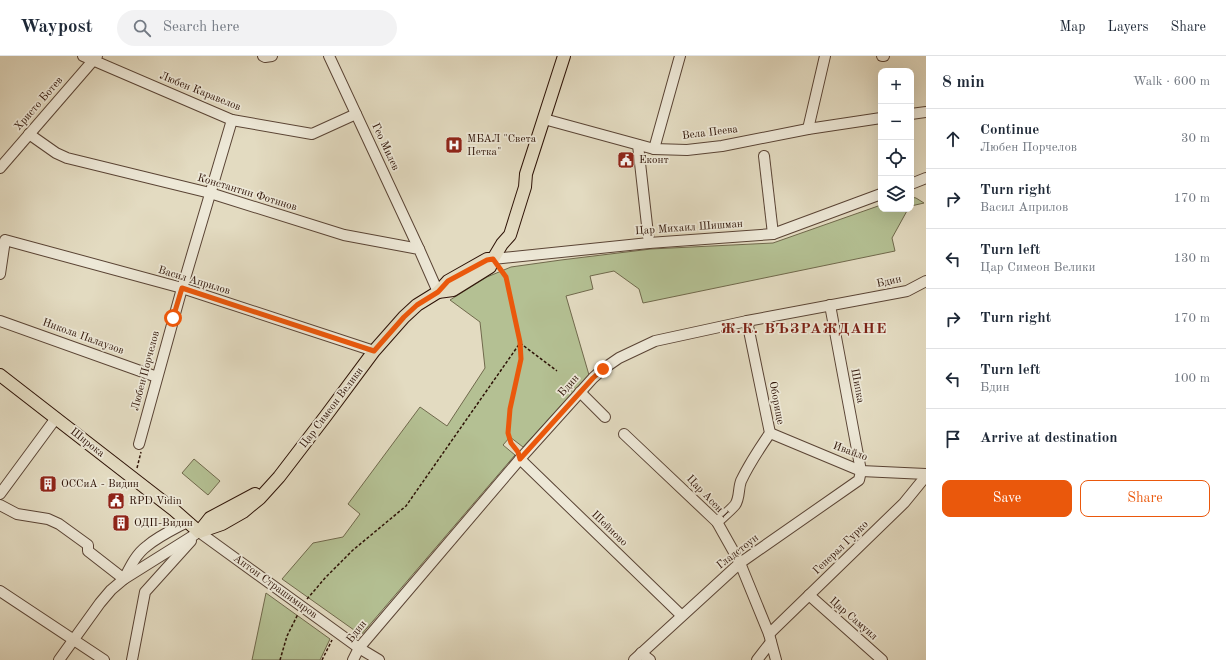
<!DOCTYPE html>
<meta charset="utf-8">
<style>
:root{--surface:#fff;--page:#f2f2f3;--text:#1f2937;--muted:#747a83;--line:#e0e1e3;--accent:#ea580c}
body{margin:0;font-family:"Old Standard TT",serif;background:var(--page);color:var(--text)}
.controls{position:absolute;right:12px;top:12px;display:grid;overflow:hidden;border-radius:8px;box-shadow:0 4px 16px #0002}
.controls button{width:36px;height:36px;display:grid;place-items:center;padding:0;border:0;border-bottom:1px solid var(--line);background:var(--surface);color:var(--text);font:20px sans-serif}
.stop{position:absolute;width:12px;height:12px;margin:-9px;border:3px solid #ea580c;border-radius:50%;background:#fff}
.stop.end{background:#ea580c;border-color:#fff;box-shadow:0 1px 4px #0008}
.list{margin:0;padding:0;list-style:none}
h2{display:flex;justify-content:space-between;align-items:center;height:52px;margin:0;padding:0 16px;font-size:17px}
h2 small{font-size:13px;font-weight:400;color:var(--muted)}
.list li{display:grid;grid-template-columns:26px 1fr auto;gap:12px;align-items:center;box-sizing:border-box;height:60px;padding:0 16px;border-top:1px solid var(--line)}
.list b{display:block;font-size:15px;white-space:nowrap}
.list p{margin:0;font-size:13px;white-space:nowrap;color:var(--muted)}
.list em{font-size:13px;font-style:normal;color:var(--muted)}
.actions{display:flex;gap:8px;padding:12px 16px}
.actions a{flex:1;padding:9px 0;border:1px solid var(--accent);border-radius:8px;text-align:center;font-size:14px;color:var(--accent)}
.actions .main{background:var(--accent);color:#fff}
.icon{flex:none;width:22px;height:22px;fill:none;stroke:currentColor;stroke-width:2;stroke-linecap:round;stroke-linejoin:round}
.map{position:relative;flex:none;width:926px;height:604px;overflow:hidden}
header{display:flex;align-items:center;gap:24px;box-sizing:border-box;height:56px;padding:0 20px;background:var(--surface);border-bottom:1px solid var(--line)}
header strong{font-size:19px}
nav{display:flex;gap:22px;margin-inline-start:auto;font-size:14px}
.search{width:280px;height:36px;background:var(--page);display:flex;align-items:center;gap:10px;box-sizing:border-box;padding:0 14px;border-radius:22px;color:var(--muted);font-size:15px}
main{display:flex}
aside{flex:1;background:var(--surface)}
.map>svg:first-child{display:block}
.green{fill:#b4c093;stroke:#70694c}
.lines{fill:none;stroke-linecap:round;stroke-linejoin:round}
.minor-casing{stroke:#5a4435;stroke-width:12}
.major-casing{stroke:#2d1206;stroke-width:14}
.path{stroke:#2d1206;stroke-width:1.5;stroke-dasharray:3 2;stroke-linecap:butt}
.minor{stroke:#ede8d7;stroke-width:10}
.major{stroke:#e3dbc1;stroke-width:12}
.route{stroke:#ea580c;stroke-width:5}
.labels{text-anchor:middle;dominant-baseline:central;stroke-width:3.5;stroke-linejoin:round;paint-order:stroke}
.street-label{font-size:11px;fill:#2d1206;stroke:#ede8d7}
.poi-label{font-size:11px;fill:#2d1206;stroke:#ede8d7;text-anchor:start}
.district-label{font-size:15px;font-weight:bold;letter-spacing:1px;fill:#7a1f14;stroke:#ede8d7}
</style>
<header>
<strong>Waypost</strong>
<div class="search"><svg class="icon" aria-label="search" viewBox="0 0 24 24"><circle cx="10" cy="10" r="6"/><path d="M15 15l6 6"/></svg>Search here</div>
<nav><a>Map</a><a>Layers</a><a>Share</a></nav>
</header>
<main>
<div class="map">
<svg width="926" height="604" viewBox="0 0 926 604">
<rect width="100%" height="100%" fill="#e3dbc1"/>
<filter id="stains"><feTurbulence type="fractalNoise" baseFrequency=".005" numOctaves="4"/><feColorMatrix values="0 0 0 0 .2 0 0 0 0 .09 0 0 0 0 .02 0 0 0 .5 -.17"/></filter>
<radialGradient id="worn" r=".72"><stop offset=".6" stop-color="#630" stop-opacity="0"/><stop offset="1" stop-color="#630" stop-opacity=".3"/></radialGradient>
<g class="green">
<path d="M911 141 916 142 924 147 911 150Z"/>
<path d="M881 149V153H908L892 182 895 195 643 247 639 233 614 215 590 220 593 233 566 240 589 319 523 391 510 381 503 389 515 399 361 579 282 523 313 487 343 481 360 458 348 448 420 351 447 370 485 312 480 266 450 244 487 221 511 211 561 204 651 193 773 187Z"/>
<path d="M194 403 220 425 208 439 182 417Z"/>
<path d="M266 537 330 583 320 604H252Z"/>
</g>
<g class="lines">
<g class="minor-casing">
<g id="minor">
<path d="M83 0 232 64 312 78 356 58"/>
<path d="M263 0 265 1 272 0"/>
<path d="M329 0 419 193"/>
<path d="M882 0H884"/>
<path d="M911 58 926 56"/>
<path d="M544 63 654 93 687 94 722 90 808 73 881 62"/>
<path d="M808 73 825 0"/>
<path d="M29 78 56 97 67 102 210 137 344 179 419 193 438 236"/>
<path d="M638 89 649 187"/>
<path d="M654 93 680 0"/>
<path d="M764 100 773 178"/>
<path d="M0 112 97 0"/>
<path d="M911 128 926 122"/>
<path d="M493 203 649 187 773 178 881 138"/>
<path d="M0 218 5 184 182 232 374 295"/>
<path d="M0 265 157 321"/>
<path d="M580 336 605 361"/>
<path d="M770 377 861 415 926 418"/>
<path d="M624 378 717 466 740 507 769 578 776 604"/>
<path d="M139 388 181 236 232 64"/>
<path d="M520 403 681 559"/>
<path d="M0 438 56 362"/>
<path d="M0 449 17 458 48 463 59 468 88 489V495L124 523C130 511 136 498 147 490 159 480 174 473 187 466"/>
<path d="M717 466C722 461 730 455 735 449 740 442 738 433 741 425 749 408 759 393 770 377L747 265"/>
<path d="M199 476 359 592 379 604"/>
<path d="M0 535 104 604"/>
<path d="M809 539 882 604"/>
<path d="M769 578 904 447 926 420"/>
<path d="M641 597 650 604"/>
<path d="M59 604 100 547 111 534 124 523 199 476"/>
<path d="M132 604 145 536 191 485"/>
<path d="M353 604 359 592 520 403 593 322 603 313 619 302 655 285 747 265 907 235 926 225"/>
<path d="M634 604 740 507 859 424 861 415 830 249"/>
<path d="M757 604 771 586"/>
</g>
</g>
<g class="major-casing">
<g id="major">
<path d="M438 236 453 234 490 211 493 203 502 188 510 179 525 131 526 118 564 0"/>
<path d="M0 319 174 454 199 476"/>
<path d="M199 476 222 468 243 456 260 442 279 421 325 361 374 295 404 261 417 249 438 236 448 225 487 203H493"/>
<path d="M199 476 210 462 255 438"/>
</g>
</g>
<g class="path">
<path d="M520 287 557 315"/>
<path d="M517 394 511 387 508 377 510 353 521 303 520 287"/>
<path d="M137 412 141 396"/>
<path d="M307 543 326 521 353 494 406 450 520 287 506 221 500 213"/>
<path d="M280 604 287 580 298 558"/>
<path d="M322 604 332 584"/>
</g>
<use href="#minor" class="minor"/>
<use href="#major" class="major"/>
</g>
<g class="lines">
<path class="route" d="M173 262 182 232 374 295 404 261 417 249 438 236 448 225 487 204 493 203 506 221 520 286 521 303 510 353 508 377 511 387 518 396 520 403 593 322 603 313"/>
</g>
<defs>
<g id="hospital-square" transform="scale(0.9)"><rect x="-9" y="-9" width="18" height="18" rx="4" fill="#8f2418" stroke="#ede8d7"/><path d="M-5-5h3v3.5h4V-5h3V5h-3V1.5h-4V5h-3Z" fill="#fff"/></g>
<g id="civic-square" transform="scale(0.9)"><rect x="-9" y="-9" width="18" height="18" rx="4" fill="#8f2418" stroke="#ede8d7"/><path d="M-.6-6.5H3V-4.5H.6V-3L4-1V1h2V6H-6V1h2V-1L-.6-3ZM-1.2 2.5V6h2.4V2.5Z" fill="#fff"/></g>
<g id="building-square" transform="scale(0.9)"><rect x="-9" y="-9" width="18" height="18" rx="4" fill="#8f2418" stroke="#ede8d7"/><path d="M-4-6H4V6H1V3H-1V6H-4ZM-2.5-4.3h1.7v1.8h-1.7ZM.8-4.3h1.7v1.8H.8ZM-2.5-1h1.7V.8h-1.7ZM.8-1h1.7V.8H.8Z" fill="#fff"/></g>
</defs>
<g fill-rule="evenodd">
<use href="#hospital-square" x="454" y="89"/>
<use href="#civic-square" x="626" y="104"/>
<use href="#building-square" x="48" y="428"/>
<use href="#civic-square" x="116" y="445"/>
<use href="#building-square" x="121" y="467"/>
</g>
<g class="labels">
<g class="street-label">
<text transform="translate(200 36) rotate(22)">Любен Каравелов</text>
<text transform="translate(39 48) rotate(-49)">Христо Ботев</text>
<text transform="translate(710 77) rotate(-7)">Вела Пеева</text>
<text transform="translate(385 91) rotate(65)">Гео Милев</text>
<text transform="translate(247 137) rotate(17)">Константин Фотинов</text>
<text transform="translate(689 172) rotate(-4)">Цар Михаил Шишман</text>
<text transform="translate(194 225) rotate(17)">Васил Априлов</text>
<text transform="translate(889 226) rotate(-12)">Бдин</text>
<text transform="translate(83 281) rotate(20)">Никола Палаузов</text>
<text transform="translate(146 315) rotate(-75)">Любен Порчелов</text>
<text transform="translate(569 330) rotate(-48)">Бдин</text>
<text transform="translate(857 330) rotate(79)">Шипка</text>
<text transform="translate(776 347) rotate(79)">Оборище</text>
<text transform="translate(332 352) rotate(-53)">Цар Симеон Велики</text>
<text transform="translate(87 387) rotate(38)">Широка</text>
<text transform="translate(850 396) rotate(20)">Ивайло</text>
<text transform="translate(707 441) rotate(46)">Цар Асен I</text>
<text transform="translate(609 473) rotate(44)">Шейново</text>
<text transform="translate(841 492) rotate(-44)">Генерал Гурко</text>
<text transform="translate(738 496) rotate(-38)">Гладстоун</text>
<text transform="translate(275 531) rotate(36)">Антон Страшимиров</text>
<text transform="translate(853 563) rotate(41)">Цар Самуил</text>
<text transform="translate(357 576) rotate(-52)">Бдин</text>
</g>
<g class="poi-label">
<text x="467" y="83">МБАЛ "Света<tspan x="467" dy="13">Петка"</tspan></text>
<text x="639" y="104">Еконт</text>
<text x="61" y="428">ОССиА - Видин</text>
<text x="129" y="445">RPD Vidin</text>
<text x="134" y="467">ОДП-Видин</text>
</g>
<g class="district-label">
<text x="804" y="273">Ж.К. ВЪЗРАЖДАНЕ</text>
</g>
</g>
<rect width="100%" height="100%" filter="url(#stains)"/>
<rect width="100%" height="100%" fill="url(#worn)"/>
</svg>
<div class="controls">
<button>+</button>
<button>−</button>
<button><svg class="icon" aria-label="locate" viewBox="0 0 24 24"><circle cx="12" cy="12" r="6"/><path d="M12 2v4M12 18v4M2 12h4M18 12h4"/></svg></button>
<button><svg class="icon" aria-label="layers" viewBox="0 0 24 24"><path d="M12 4l9 5-9 5-9-5zM3 14l9 5 9-5"/></svg></button>
</div>
<div class="stop" style="left:173px;top:262px"></div>
<div class="stop end" style="left:603px;top:313px"></div>
</div>
<aside>
<h2>8 min<small>Walk · 600 m</small></h2>
<ul class="list">
<li><svg class="icon" aria-label="ahead" viewBox="0 0 24 24"><path d="M12 20V5M6 11l6-6 6 6"/></svg><div><b>Continue</b><p>Любен Порчелов</p></div><em>30 m</em></li>
<li><svg class="icon" aria-label="right" viewBox="0 0 24 24"><path d="M7 20v-9h11M14 6l5 5-5 5"/></svg><div><b>Turn right</b><p>Васил Априлов</p></div><em>170 m</em></li>
<li><svg class="icon" aria-label="left" viewBox="0 0 24 24"><path d="M17 20v-9H6M10 6l-5 5 5 5"/></svg><div><b>Turn left</b><p>Цар Симеон Велики</p></div><em>130 m</em></li>
<li><svg class="icon" aria-label="right" viewBox="0 0 24 24"><path d="M7 20v-9h11M14 6l5 5-5 5"/></svg><div><b>Turn right</b></div><em>170 m</em></li>
<li><svg class="icon" aria-label="left" viewBox="0 0 24 24"><path d="M17 20v-9H6M10 6l-5 5 5 5"/></svg><div><b>Turn left</b><p>Бдин</p></div><em>100 m</em></li>
<li><svg class="icon" aria-label="arrive" viewBox="0 0 24 24"><path d="M6 21V4h12l-3 4 3 4H6"/></svg><div><b>Arrive at destination</b></div></li>
</ul>
<div class="actions"><a class="main">Save</a><a>Share</a></div>
</aside>
</main>
